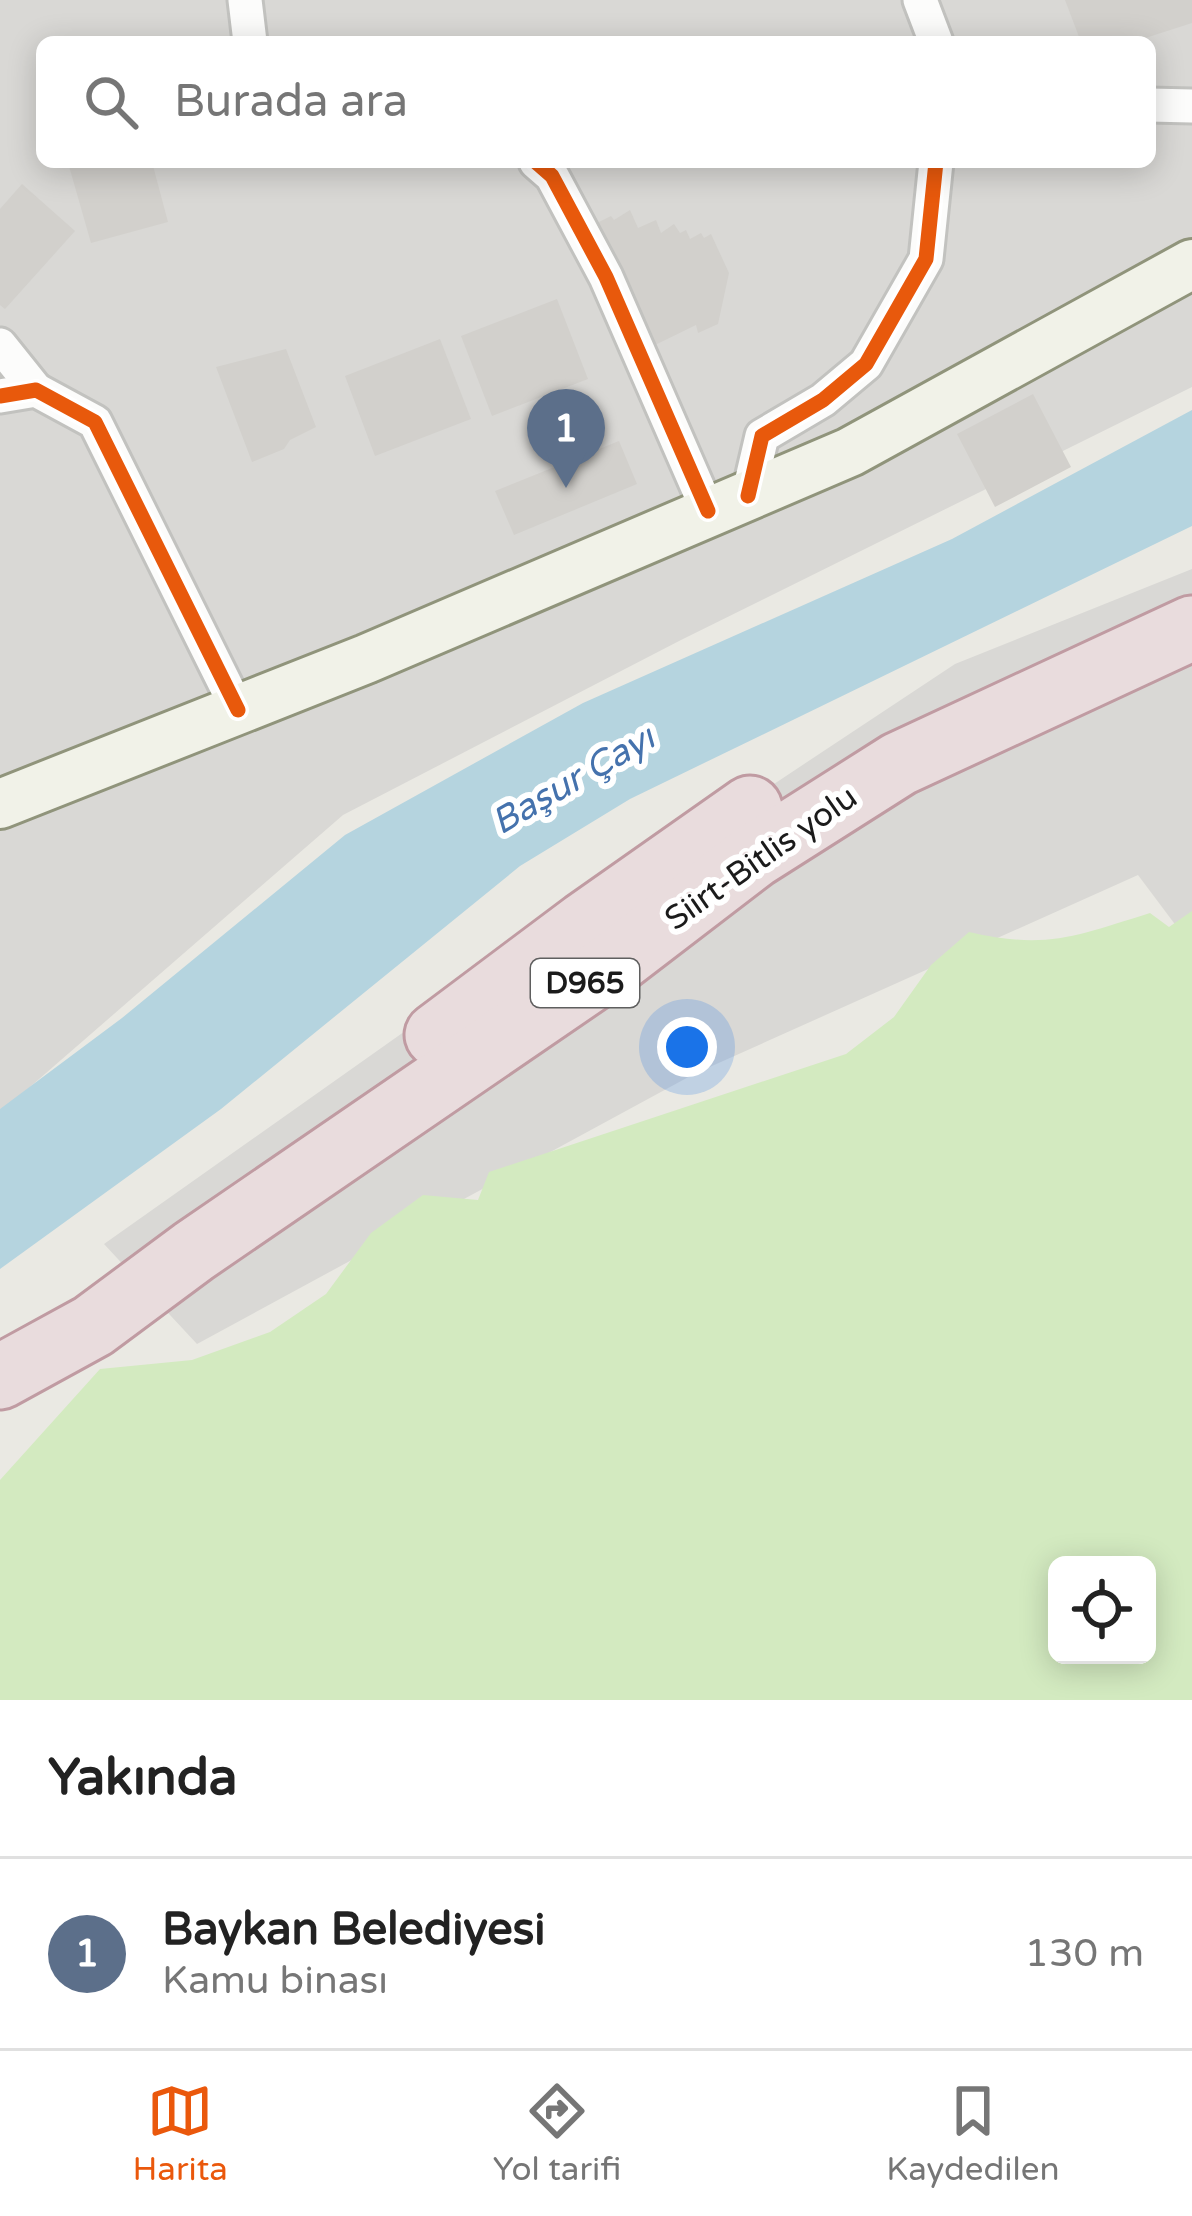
<!DOCTYPE html>
<html lang="tr">
<meta charset="utf-8">
<style>
:root{--surface:#fff;--page:#f2f2f2;--text:#222;--muted:#767676;--line:#e0e0e0;--accent:#ea580c}
body{margin:0;font-family:"Varela Round",sans-serif;background:var(--page);color:var(--text)}
.controls{position:absolute;right:36px;bottom:36px;display:grid;overflow:hidden;border-radius:18px;box-shadow:0 6px 30px #0003}
.controls button{width:108px;height:108px;display:grid;place-items:center;padding:0;border:0;border-bottom:3px solid var(--line);background:var(--surface);color:var(--text);font:60px sans-serif}
.you{position:absolute;left:687px;top:1047px;width:42px;height:42px;margin:-30px;border:9px solid #fff;border-radius:50%;background:#1a73e8;box-shadow:0 0 0 18px #1a73e833}
.badge{display:grid;place-items:center;width:78px;height:78px;border-radius:50%;background:var(--accent);color:#fff;font-size:39px;font-weight:700}
.pin{position:absolute;translate:-50% -99px;filter:drop-shadow(0 3px 6px #0008)}
.pin::after{content:'';position:absolute;top:63px;width:42px;height:36px;background:inherit;clip-path:polygon(0 0,100% 0,50% 100%)}
.list{margin:0;padding:0;list-style:none}
h2{display:flex;justify-content:space-between;align-items:center;height:156px;margin:0;padding:0 48px;font-size:51px}
h2 small{font-size:39px;font-weight:400;color:var(--muted)}
.list li{display:grid;grid-template-columns:78px 1fr auto;gap:36px;align-items:center;box-sizing:border-box;height:192px;padding:0 48px;border-top:3px solid var(--line)}
.list b{display:block;font-size:45px;white-space:nowrap}
.list p{margin:0;font-size:39px;white-space:nowrap;color:var(--muted)}
.list em{font-size:39px;font-style:normal;color:var(--muted)}
.icon{flex:none;width:66px;height:66px;fill:none;stroke:currentColor;stroke-width:2;stroke-linecap:round;stroke-linejoin:round}
.map{position:relative;flex:none;width:1192px;height:1700px;overflow:hidden}
.search{position:absolute;background:var(--surface);box-shadow:0 6px 30px #0003;left:36px;right:36px;top:36px;height:132px;display:flex;align-items:center;gap:30px;box-sizing:border-box;padding:0 42px;border-radius:18px;color:var(--muted);font-size:45px}
.sheet{height:348px;background:var(--surface)}
nav{display:flex;justify-content:space-around;align-items:center;box-sizing:border-box;height:168px;border-top:3px solid var(--line);background:var(--surface);font-size:33px;color:var(--muted)}
nav a{display:grid;justify-items:center;gap:6px}
nav .on{color:var(--accent)}
.map>svg:first-child{display:block}
.residential{fill:#d9d8d5;fill-rule:evenodd}
.grass{fill:#d3eac0;fill-rule:evenodd}
.water{fill:#b5d4df}
.building{fill:#d2d0cc}
.lines{fill:none;stroke-linecap:round;stroke-linejoin:round}
.street-casing{stroke:#c2c2bf;stroke-width:39}
.secondary-casing{stroke:#90947b;stroke-width:54}
.highway-casing{stroke:#c09ba2;stroke-width:69}
.street{stroke:#fcfcfb;stroke-width:33}
.secondary{stroke:#f1f2e8;stroke-width:48}
.highway{stroke:#e9dcdd;stroke-width:63}
.cycleway-casing{stroke:#fff;stroke-width:22}
.cycleway{stroke:#e8590c;stroke-width:15}
.labels{text-anchor:middle;dominant-baseline:central;stroke-width:12;stroke-linejoin:round;paint-order:stroke}
.shield{fill:#fff;stroke:#5f5f5f;stroke-width:3}
.shield-label{font-size:30px;font-weight:bold;fill:#1b1b1b}
.street-label{font-size:33px;fill:#1b1b1b;stroke:#fff}
.water-label{font-size:36px;font-style:italic;fill:#4572ad;stroke:#fff}
</style>
<div class="map">
<svg width="1192" height="1700" viewBox="0 0 1192 1700">
<rect width="100%" height="100%" fill="#eae9e3"/>
<g class="residential">
<path d="M0 0H1192V387L681 640 343 815 0 1113ZM42 42H1150V162H42Z"/>
<path d="M1192 569V947L1138 875 694 1074 197 1344 104 1244 466 988 955 664Z"/>
</g>
<path class="grass" d="M1192 911V1700H0V1480L100 1369 192 1360 270 1332 326 1294 371 1233 423 1195 478 1200 489 1172 846 1054 894 1017 931 965 969 932C1047 950 1076 936 1150 913L1169 927ZM1057 1565H1147V1655H1057Z"/>
<path class="water" d="M1192 410V526L630 799 520 866 221 1109 0 1269V1109L122 1018 345 835 583 703 952 539Z"/>
<g class="building">
<path d="M1065 0H1192V23L1133 42H1081Z"/>
<path d="M84 162H152L168 222 91 243 69 166Z"/>
<path d="M22 184 75 231 5 309 0 305V209Z"/>
<path d="M630 210 638 228 656 220 661 233 674 224 680 233 686 230 690 239 701 233 704 238 711 234 729 273 718 324 698 333 696 325 653 346 595 224 611 216 614 220Z"/>
<path d="M557 299 588 379 492 416 461 336Z"/>
<path d="M440 339 471 419 375 456 345 376Z"/>
<path d="M286 349 316 427 290 440 284 449 252 462 216 367Z"/>
<path d="M1033 394 1071 467 995 507 957 434Z"/>
<path d="M619 441 637 484 514 535 495 491Z"/>
</g>
<g class="lines">
<g class="street-casing">
<g id="street">
<path d="M245 0 250 42"/>
<path d="M920 0 936 42"/>
<path d="M1150 105 1192 106"/>
<path d="M536 162 552 176 606 277 708 511"/>
<path d="M0 345 36 390"/>
<path d="M0 396 36 390 95 422 238 710"/>
<path d="M748 496 762 436 823 400 866 364 926 259 936 162"/>
</g>
</g>
<g class="secondary-casing">
<path id="secondary" d="M0 804 366 659 850 452 1192 264"/>
</g>
<g class="highway-casing">
<g id="highway">
<path d="M437 1035 585 924 750 808"/>
<path d="M0 1377 93 1326 194 1251 613 964 754 856 899 764 1192 628"/>
</g>
</g>
<use href="#street" class="street"/>
<use href="#secondary" class="secondary"/>
<use href="#highway" class="highway"/>
<g class="cycleway-casing">
<g id="cycleway">
<path d="M536 162 552 176 606 277 708 511"/>
<path d="M0 396 36 390 95 422 238 710"/>
<path d="M748 496 762 436 823 400 866 364 926 259 936 162"/>
</g>
</g>
<use href="#cycleway" class="cycleway"/>
</g>
<g class="labels">
<rect class="shield" x="531" y="959" width="108" height="48" rx="9"/>
<g class="shield-label">
<text x="585" y="983">D965</text>
</g>
<g class="street-label">
<text transform="translate(761 858) rotate(-35)">Siirt-Bitlis yolu</text>
</g>
<g class="water-label">
<text transform="translate(573 780) rotate(-30)">Başur Çayı</text>
</g>
</g>
</svg>
<div class="controls">
<button><svg class="icon" aria-label="locate" viewBox="0 0 24 24"><circle cx="12" cy="12" r="6"/><path d="M12 2v4M12 18v4M2 12h4M18 12h4"/></svg></button>
</div>
<div class="you"></div>
<div class="pin badge" style="left:566px;top:488px;background:#5c6f8a">1</div>
<div class="search"><svg class="icon" aria-label="search" viewBox="0 0 24 24"><circle cx="10" cy="10" r="6"/><path d="M15 15l6 6"/></svg>Burada ara</div>
</div>
<section class="sheet">
<h2>Yakında<small></small></h2>
<ul class="list">
<li><span class="badge" style="background:#5c6f8a">1</span><div><b>Baykan Belediyesi</b><p>Kamu binası</p></div><em>130 m</em></li>
</ul>
</section>
<nav>
<a class="on"><svg class="icon" aria-label="map" viewBox="0 0 24 24"><path d="M3 6l6-2 6 2 6-2v14l-6 2-6-2-6 2zM9 4v14M15 6v14"/></svg>Harita</a>
<a><svg class="icon" aria-label="directions" viewBox="0 0 24 24"><path d="M12 3l9 9-9 9-9-9zM9 14v-3h6M13 9l2 2-2 2"/></svg>Yol tarifi</a>
<a><svg class="icon" aria-label="saved" viewBox="0 0 24 24"><path d="M7 4h10v16l-5-4-5 4z"/></svg>Kaydedilen</a>
</nav>
